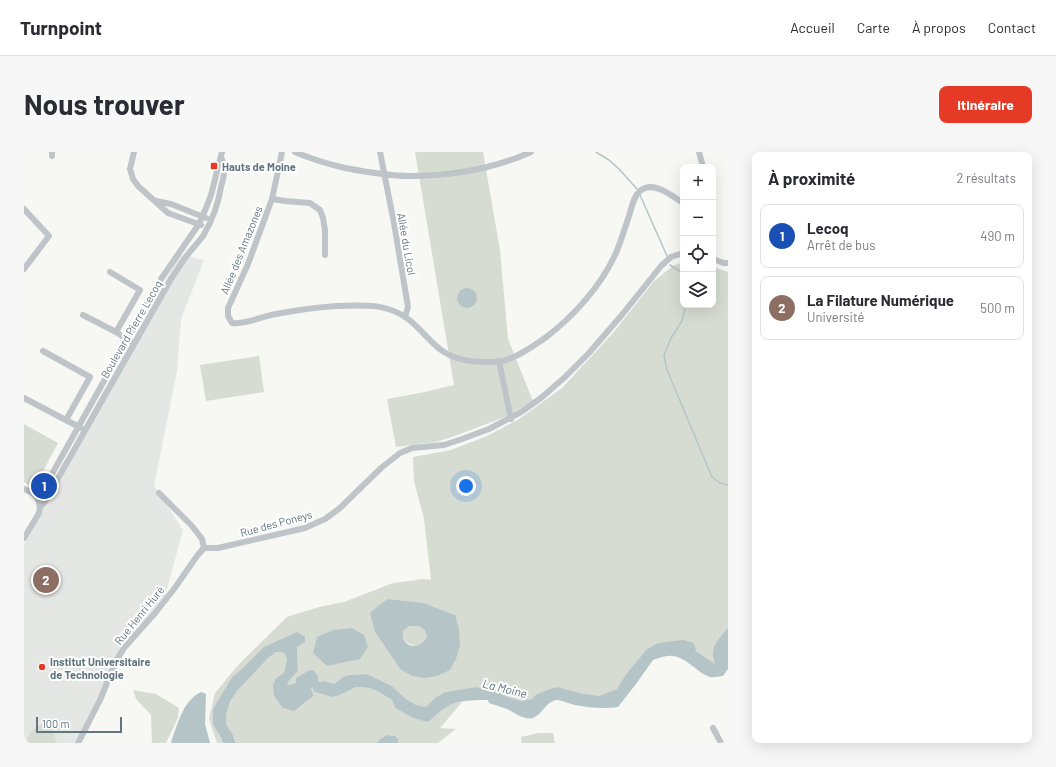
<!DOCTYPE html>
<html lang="fr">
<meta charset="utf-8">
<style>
:root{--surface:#fff;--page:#f7f7f7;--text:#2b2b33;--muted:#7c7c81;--line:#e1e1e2;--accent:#e53b26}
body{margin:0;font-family:Barlow,sans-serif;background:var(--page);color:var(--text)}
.controls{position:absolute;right:12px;top:12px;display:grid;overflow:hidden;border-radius:8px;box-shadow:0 4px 16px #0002}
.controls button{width:36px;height:36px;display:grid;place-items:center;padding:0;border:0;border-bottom:1px solid var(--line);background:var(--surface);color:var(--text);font:20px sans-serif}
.scale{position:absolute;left:12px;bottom:10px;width:86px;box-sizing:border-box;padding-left:4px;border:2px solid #62767f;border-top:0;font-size:11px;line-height:14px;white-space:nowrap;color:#62767f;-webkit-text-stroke:3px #fff;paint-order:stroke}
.you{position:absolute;left:442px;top:334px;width:14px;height:14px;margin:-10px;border:3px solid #fff;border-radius:50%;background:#1a73e8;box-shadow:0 0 0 6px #1a73e833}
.badge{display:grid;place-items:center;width:26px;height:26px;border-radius:50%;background:var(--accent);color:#fff;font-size:13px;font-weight:700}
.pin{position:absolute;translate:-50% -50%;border:2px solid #fff;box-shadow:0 1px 4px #0006}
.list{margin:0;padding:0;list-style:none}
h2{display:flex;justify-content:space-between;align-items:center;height:52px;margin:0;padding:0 16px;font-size:17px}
h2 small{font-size:13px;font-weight:400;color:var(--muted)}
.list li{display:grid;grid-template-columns:26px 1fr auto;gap:12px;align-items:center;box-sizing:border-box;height:64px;margin:0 8px 8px;padding:0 8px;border:1px solid var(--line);border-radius:8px}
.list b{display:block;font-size:15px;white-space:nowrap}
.list p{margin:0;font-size:13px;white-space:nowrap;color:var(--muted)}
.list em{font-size:13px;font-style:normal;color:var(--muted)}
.icon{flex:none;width:22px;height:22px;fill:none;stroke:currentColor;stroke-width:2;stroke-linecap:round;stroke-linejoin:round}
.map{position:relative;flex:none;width:704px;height:591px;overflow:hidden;border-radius:8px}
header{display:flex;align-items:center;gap:24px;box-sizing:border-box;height:56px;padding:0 20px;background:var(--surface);border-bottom:1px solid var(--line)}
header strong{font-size:19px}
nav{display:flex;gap:22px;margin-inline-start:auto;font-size:14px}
.intro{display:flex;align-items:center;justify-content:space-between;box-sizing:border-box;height:96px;padding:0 24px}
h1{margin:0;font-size:28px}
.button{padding:10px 18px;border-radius:8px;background:var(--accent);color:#fff;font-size:14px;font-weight:700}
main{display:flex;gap:24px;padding:0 24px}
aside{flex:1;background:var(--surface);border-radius:8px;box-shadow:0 4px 16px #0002}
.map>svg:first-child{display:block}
.built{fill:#e5e7e5}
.green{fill:#d7dcd3;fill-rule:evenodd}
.water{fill:#b5c5c7;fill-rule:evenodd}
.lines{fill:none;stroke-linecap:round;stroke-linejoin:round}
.stream{stroke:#b5c5c7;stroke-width:1.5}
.minor{stroke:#bec4c7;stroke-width:6}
.poi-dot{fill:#e53b26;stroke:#fff;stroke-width:1.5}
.labels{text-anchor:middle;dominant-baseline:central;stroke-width:4;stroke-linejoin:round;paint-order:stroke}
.poi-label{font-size:11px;font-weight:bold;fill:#62767f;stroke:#fff;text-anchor:start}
.street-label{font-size:11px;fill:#62767f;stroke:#fff}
.water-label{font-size:12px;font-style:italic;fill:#5d767b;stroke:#fff}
</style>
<header>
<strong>Turnpoint</strong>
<nav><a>Accueil</a><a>Carte</a><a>À propos</a><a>Contact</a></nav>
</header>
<div class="intro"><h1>Nous trouver</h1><a class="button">Itinéraire</a></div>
<main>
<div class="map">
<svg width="704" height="591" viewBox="0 0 704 591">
<rect width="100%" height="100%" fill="#f7f7f4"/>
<path class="built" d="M156 103 180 108 157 167 153 219 130 334 159 378 138 456 109 483 58 591H0V392L62 270Z"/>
<g class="green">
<path d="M391 0H459L476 98 484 187 509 249 481 265 428 285 412 290 372 295 363 247 396 241 430 233Z"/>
<path d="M659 110V153H689V115L704 120V476C693 488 684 496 692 513L672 499 623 497 602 522 593 537 575 544 556 541 534 535 513 542 508 547 498 549 493 548 481 544 470 537 452 535 421 540 416 543 402 555 392 553 382 547 368 534 343 522 325 523 319 525 310 532 301 529 296 530 294 529 272 531 266 533 263 532 265 529 274 519 273 495 281 485 219 516 209 524 189 573 196 584 199 591H193L185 567 191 541 215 512 263 465 295 455 320 450 369 431 400 427 407 428 400 367 390 329 389 305 427 298 463 284 495 267 538 236 589 181 630 129 649 114ZM364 447 400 451 431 463 376 517 351 480Z"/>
<path d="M235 204 240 240 182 249 176 213Z"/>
<path d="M0 272 34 291 10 336 0 330Z"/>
<path d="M385 474H394L401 478 403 485 400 490 394 494C385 493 378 490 379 479Z"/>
<path d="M252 500H259L263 506 260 521 252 526 276 555 283 548 290 544 287 536 288 535 309 545 316 543 332 535 346 536 353 539 368 548 371 556 389 566 433 550 439 549 416 576 432 577 414 591H374V590L367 583C360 583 357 586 353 591H212C211 587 209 583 207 580 206 577 203 574 202 572 195 552 237 510 252 500Z"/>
<path d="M109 538 132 542 155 556 154 566 142 591H128L127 563 112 547Z"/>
<path d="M20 572 29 579 33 591H1C6 580 8 576 20 572Z"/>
<path d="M514 581H529L531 591H498L497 585Z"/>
</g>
<g class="water">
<circle cx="443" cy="146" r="10"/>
<path d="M364 447 400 451 431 463 435 477 436 493 432 507 426 518 413 524 401 526 388 524 376 517 351 480 346 461 355 453ZM385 474H394L401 478 403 485C395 499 377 496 379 479Z"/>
<path d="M328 476 340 483 344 495 336 507 303 514 289 501 293 485 309 478Z"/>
<path d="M704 476V517L699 524C695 524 689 526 686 525 673 521 663 505 648 504 642 503 635 506 629 508L612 532 594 555C578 557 567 556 551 553 546 552 537 548 533 548 522 549 519 562 509 566 501 569 490 560 483 557 477 555 471 553 465 551L464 548C454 548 435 548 426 553 418 557 411 564 404 570L389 566 371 556 368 548 353 539 346 536 332 535 316 543 309 545 291 540 288 535 287 536 290 544C282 548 277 555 270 559L259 556 250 544 249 533 251 528 252 526 260 521 263 506 259 500H252L244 506 214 538 206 550 202 562V572L208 581 212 591H199L196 584 189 573V558L193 550 209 524 219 516 240 495 273 480 281 485V490L273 495 274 519 265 529 263 532 266 533 272 531V526L284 519 289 518 294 524V529L296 530 301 529 310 532 319 525 325 523 343 522 368 534 382 547 392 553 402 555 411 546 421 540 452 535 470 537 481 544 493 548 498 549 508 547 513 542 529 536 534 535 556 541 575 544 593 537 602 522 623 497 634 491 659 488 670 491 672 499 691 512C685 495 693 488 704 476Z"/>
<path d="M177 540 182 542 181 572 186 591H147L148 587C155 569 159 549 177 540Z"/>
<path d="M363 583 371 584 374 587V591H353L356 587Z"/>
</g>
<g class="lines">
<g class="stream">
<path d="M572 0 585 8 595 17 613 37"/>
<path d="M616 43 643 104"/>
<path d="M646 113 659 121"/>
<path d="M662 153 658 169 647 186 640 204 643 218 688 325 696 331 704 333"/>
</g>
<g class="minor">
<path d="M28 0V4"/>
<path d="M110 0 106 17 109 27 114 34 144 61 177 73"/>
<path d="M258 0 248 47 224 112 204 156V164L208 171C220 173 239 164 252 162 283 156 316 152 348 154 364 155 380 162 391 173 401 182 409 193 420 200 434 209 451 210 467 210 472 209 479 210 485 207 496 203 511 193 521 186 550 164 577 134 592 101 597 89 601 76 605 64 608 55 609 45 616 39 629 28 647 43 659 51"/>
<path d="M271 0C287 7 304 12 321 16 342 20 363 24 385 24 426 24 469 17 507 0"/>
<path d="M356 0 370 71 384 155 381 165"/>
<path d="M675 0 679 15"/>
<path d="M248 47 261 49 286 51 296 58 299 66 301 78V103"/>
<path d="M132 49 147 52 182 66"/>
<path d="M0 57 25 84 0 117"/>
<path d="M689 107 700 111H704"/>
<path d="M86 120 116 138 92 180"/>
<path d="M59 163 92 180 106 189"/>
<path d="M19 199 66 225 42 268"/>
<path d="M475 209 487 267"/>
<path d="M0 246 57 276"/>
<path d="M0 337 9 341 14 347"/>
<path d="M135 341 168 374 178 387 180 396"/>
<path d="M16 355 20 351 147 127C152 120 156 113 161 106 166 99 173 92 179 84 188 69 194 53 197 35 200 25 202 15 197 5"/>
<path d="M0 386 15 361 16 355 14 347 137 127 175 72 182 56 187 43 198 0"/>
<path d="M180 396H194L281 376 301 367 316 356 357 316 376 301 388 296 420 293 438 287 465 277 497 260 517 246 541 225 564 202 597 164 637 114 647 105 659 101"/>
<path d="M689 576 697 591"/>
<path d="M54 591 76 548 92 509 100 496 132 460 150 437 173 404 180 396"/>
</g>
</g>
<g class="poi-dot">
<rect x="186" y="10" width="8" height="8" rx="2"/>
<circle cx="18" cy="515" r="4"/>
</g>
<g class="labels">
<g class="poi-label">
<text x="198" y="14">Hauts de Moine</text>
<text x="26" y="509">Institut Universitaire<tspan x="26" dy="13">de Technologie</tspan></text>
</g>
<g class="street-label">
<text transform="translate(383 92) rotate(80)">Allée du Licol</text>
<text transform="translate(217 98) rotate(-68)">Allée des Amazones</text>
<text transform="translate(107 177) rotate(-60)">Boulevard Pierre Lecoq</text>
<text transform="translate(252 371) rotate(-15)">Rue des Poneys</text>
<text transform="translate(115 463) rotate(-51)">Rue Henri Huré</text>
</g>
<g class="water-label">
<text transform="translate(481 536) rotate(14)">La Moine</text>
</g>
</g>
</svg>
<div class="controls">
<button>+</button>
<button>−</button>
<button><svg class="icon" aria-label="locate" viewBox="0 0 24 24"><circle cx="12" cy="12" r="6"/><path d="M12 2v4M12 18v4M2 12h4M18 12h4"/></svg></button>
<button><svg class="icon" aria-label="layers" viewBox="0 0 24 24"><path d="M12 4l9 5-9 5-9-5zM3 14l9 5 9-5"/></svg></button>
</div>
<div class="scale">100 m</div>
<div class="you"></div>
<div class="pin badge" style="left:20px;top:334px;background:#1a4fb4">1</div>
<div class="pin badge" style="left:22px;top:428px;background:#8d6e63">2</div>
</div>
<aside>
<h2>À proximité<small>2 résultats</small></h2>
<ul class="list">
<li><span class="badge" style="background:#1a4fb4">1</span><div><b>Lecoq</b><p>Arrêt de bus</p></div><em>490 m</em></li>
<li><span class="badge" style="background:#8d6e63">2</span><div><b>La Filature Numérique</b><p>Université</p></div><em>500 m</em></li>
</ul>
</aside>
</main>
